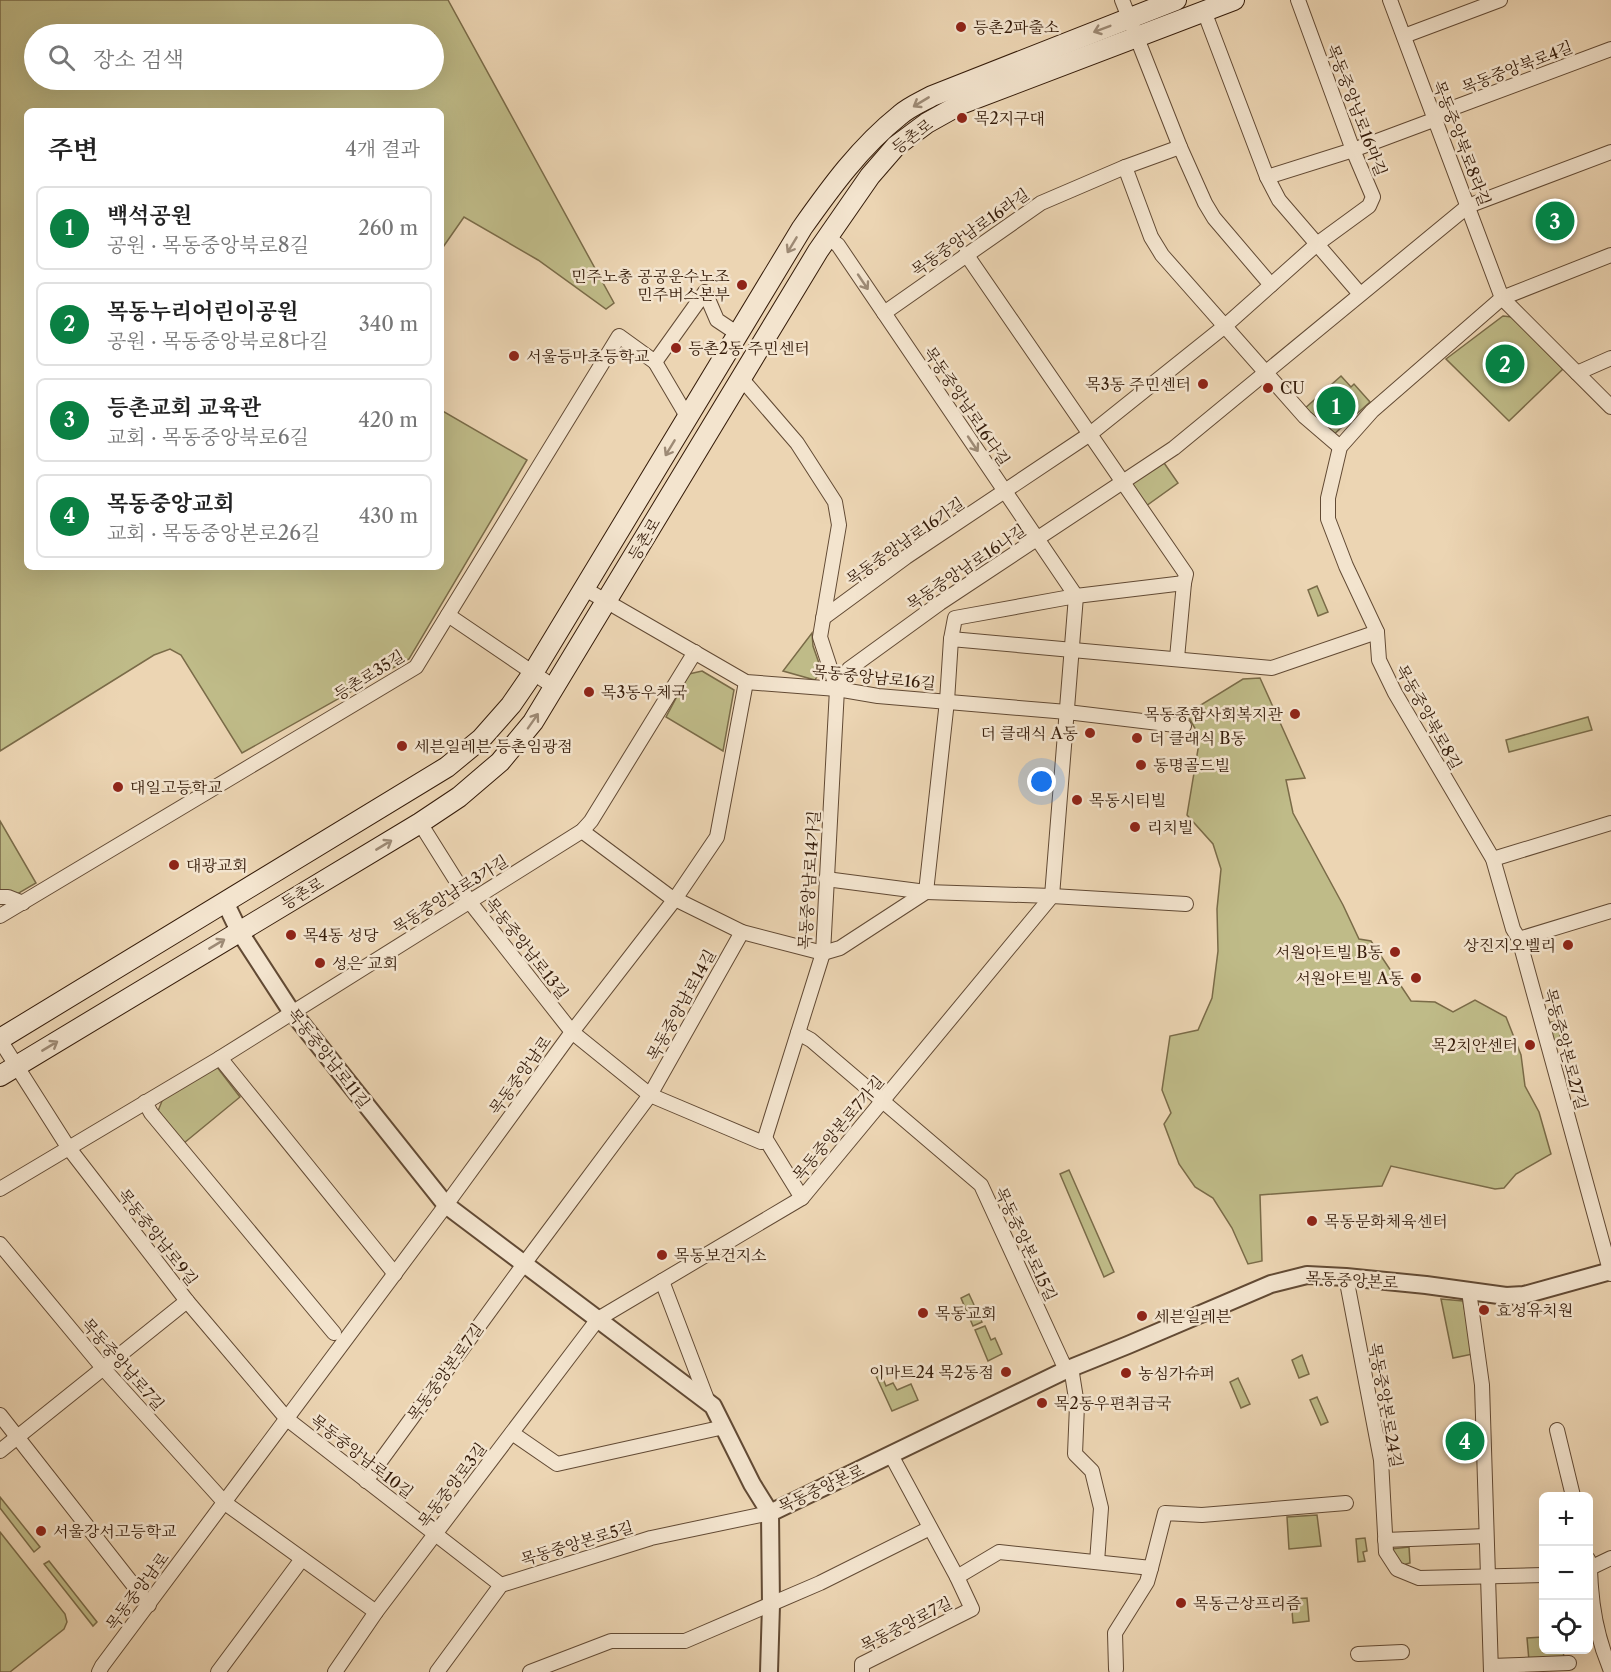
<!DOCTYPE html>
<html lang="ko">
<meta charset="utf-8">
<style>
:root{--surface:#fff;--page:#f6f6f6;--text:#222;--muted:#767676;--line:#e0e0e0;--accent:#0b8043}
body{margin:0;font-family:"Libre Caslon Text","Noto Serif KR",serif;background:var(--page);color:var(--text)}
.controls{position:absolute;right:18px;bottom:18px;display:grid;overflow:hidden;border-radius:9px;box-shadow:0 6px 24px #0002}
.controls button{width:54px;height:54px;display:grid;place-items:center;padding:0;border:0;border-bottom:2px solid var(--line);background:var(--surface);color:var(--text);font:30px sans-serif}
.you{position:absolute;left:1042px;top:782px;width:21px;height:21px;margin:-15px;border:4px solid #fff;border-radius:50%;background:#1a73e8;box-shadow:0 0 0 9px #1a73e833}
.badge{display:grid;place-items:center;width:39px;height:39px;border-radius:50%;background:var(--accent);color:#fff;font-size:20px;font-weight:700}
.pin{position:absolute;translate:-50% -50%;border:3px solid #fff;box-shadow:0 2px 6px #0006}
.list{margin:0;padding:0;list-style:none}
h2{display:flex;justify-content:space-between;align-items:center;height:78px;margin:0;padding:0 24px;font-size:26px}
h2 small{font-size:20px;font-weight:400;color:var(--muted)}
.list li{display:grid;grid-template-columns:39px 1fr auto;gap:18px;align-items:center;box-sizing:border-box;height:84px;margin:0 12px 12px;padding:0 12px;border:2px solid var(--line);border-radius:9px}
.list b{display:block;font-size:22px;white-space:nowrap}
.list p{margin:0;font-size:20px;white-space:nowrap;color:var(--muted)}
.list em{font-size:20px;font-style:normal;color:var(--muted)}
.icon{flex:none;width:33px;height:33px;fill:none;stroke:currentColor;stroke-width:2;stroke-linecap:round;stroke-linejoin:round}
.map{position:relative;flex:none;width:1611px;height:1672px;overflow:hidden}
.search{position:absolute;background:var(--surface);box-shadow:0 6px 24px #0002;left:24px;top:24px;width:420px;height:66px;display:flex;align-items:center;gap:15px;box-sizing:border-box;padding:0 21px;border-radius:33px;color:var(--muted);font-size:22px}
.panel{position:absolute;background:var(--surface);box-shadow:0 6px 24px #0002;left:24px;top:108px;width:420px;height:462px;border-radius:9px}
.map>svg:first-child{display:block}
.green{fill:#bfbb88;stroke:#7a6b48;stroke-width:1.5;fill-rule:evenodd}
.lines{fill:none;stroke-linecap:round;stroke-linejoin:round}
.minor-casing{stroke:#624a34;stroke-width:16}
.tertiary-casing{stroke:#624a34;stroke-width:20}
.secondary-casing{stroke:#341b09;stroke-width:22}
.minor{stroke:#f3e4ce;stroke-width:14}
.tertiary{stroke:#f3e4ce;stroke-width:16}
.secondary{stroke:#f3e4ce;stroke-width:20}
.oneway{stroke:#9d8a75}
.poi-dot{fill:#8f2418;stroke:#f3e4ce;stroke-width:2}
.labels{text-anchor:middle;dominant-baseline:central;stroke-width:5;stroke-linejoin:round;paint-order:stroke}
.poi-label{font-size:16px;fill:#341b09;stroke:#f3e4ce;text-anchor:start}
.street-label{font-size:16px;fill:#341b09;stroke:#f3e4ce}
</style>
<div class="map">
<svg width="1611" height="1672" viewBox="0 0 1611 1672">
<rect width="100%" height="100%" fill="#ecd5b3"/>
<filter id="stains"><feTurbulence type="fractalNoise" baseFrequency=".00333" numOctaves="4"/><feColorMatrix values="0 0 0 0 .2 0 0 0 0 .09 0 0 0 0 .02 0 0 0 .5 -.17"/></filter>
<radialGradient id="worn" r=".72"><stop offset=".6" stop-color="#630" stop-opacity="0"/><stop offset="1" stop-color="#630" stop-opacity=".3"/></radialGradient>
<g class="green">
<path d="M0 0H448L614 303 606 309 538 260 464 217 441 250V111H27V567H441V410L527 460 409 659 242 753 181 655 170 649 154 655 0 751ZM34 34H434V80H34Z"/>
<path d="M1503 316 1512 317 1563 369 1509 421 1446 359Z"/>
<path d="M1341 376 1351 387 1354 384 1370 402 1332 436 1303 410Z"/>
<path d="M1162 460 1178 483 1146 506 1130 483Z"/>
<path d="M1317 586 1328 612 1318 616 1308 590Z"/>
<path d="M812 633 813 646 821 669 815 680 783 671Z"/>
<path d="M702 671 734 690 723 751 666 717 689 674Z"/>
<path d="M1260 678 1305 778 1286 780 1293 813 1343 905 1359 939 1371 941 1411 1001 1435 1002 1453 1012 1475 1000 1506 1017 1521 1055 1525 1086 1539 1112 1551 1154 1516 1174 1504 1188 1495 1189 1391 1166 1382 1186 1260 1195 1262 1261 1248 1264 1232 1228 1213 1198 1195 1187 1179 1164 1164 1124 1171 1113 1162 1090 1170 1036 1198 1030 1212 998 1218 951 1217 909 1221 869 1213 844 1187 815 1200 737 1189 718 1199 706 1243 679Z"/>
<path d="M1588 717 1592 730 1509 752 1506 740Z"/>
<path d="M0 821 36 883 0 904Z"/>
<path d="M1556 1021 1561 1039 1552 1042 1546 1023Z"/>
<path d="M217 1067 240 1097 184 1143 158 1111 164 1096Z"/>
<path d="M1069 1170 1114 1272 1104 1277 1060 1174Z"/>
<path d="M969 1294 982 1322 973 1326 961 1298Z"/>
<path d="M1441 1299 1463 1301 1473 1354 1453 1358Z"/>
<path d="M985 1326 991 1340 995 1338 1002 1354 988 1361 975 1330Z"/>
<path d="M1302 1355 1309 1374 1299 1378 1292 1360Z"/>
<path d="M881 1374 886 1386 893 1383 897 1390 911 1384 918 1400 892 1411 876 1376Z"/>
<path d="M1238 1378 1250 1404 1241 1408 1230 1382Z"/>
<path d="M1317 1397 1328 1422 1321 1425 1310 1400Z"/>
<path d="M0 1497 40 1547 34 1552 0 1508Z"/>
<path d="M1317 1515 1321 1546 1289 1549 1287 1517Z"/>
<path d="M0 1532 65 1614 67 1622 64 1629 10 1672H0Z"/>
<path d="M1365 1538 1367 1551 1363 1552 1365 1561 1358 1562 1356 1539Z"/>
<path d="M1409 1547 1410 1563 1406 1564 1407 1568 1400 1566 1391 1549Z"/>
<path d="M49 1561 97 1622 93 1626 44 1564Z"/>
<path d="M1307 1598 1309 1621 1293 1623 1291 1599Z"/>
<path d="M1543 1637 1544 1650H1563L1564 1658 1529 1661 1527 1638Z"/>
</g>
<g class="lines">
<g class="minor-casing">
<g id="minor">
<path d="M1122 0 1180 147 1205 203 1214 218 1271 285"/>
<path d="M1390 0 1502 298 1611 407"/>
<path d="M1204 11 1267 177 1279 200 1360 294"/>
<path d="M1404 36 1500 0"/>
<path d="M1434 115 1611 49"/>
<path d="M1125 167 1151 237 1162 255 1305 417 1340 447"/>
<path d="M1267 177 1353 150 1436 119"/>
<path d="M966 254 1186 574 1184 583 1177 658"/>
<path d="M1611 255 1502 298 1372 411 1340 447 1328 498V519L1346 566 1377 632 1379 660 1395 693 1493 859 1513 929 1519 939 1611 1274"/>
<path d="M884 313 1041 203 1125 167 1180 147"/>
<path d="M655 362 688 418"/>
<path d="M1577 373 1611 358"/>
<path d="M741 378 797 443 835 502 839 525 820 637 837 689 823 953 765 1138"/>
<path d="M585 589 746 682 837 689 878 696 1067 712 1184 726"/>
<path d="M448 615 554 687"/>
<path d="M823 618 906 557 1090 434 1225 326 1317 244 1369 206 1373 197 1353 150 1298 0"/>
<path d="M951 639 955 618 1076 596 1184 583"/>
<path d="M837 689 849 669 940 603 1174 448 1468 206 1611 152"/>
<path d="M420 823 469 901 572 1032 650 1095 761 1142 765 1138 802 1198"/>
<path d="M582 831 669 896 742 932 823 953 840 948 926 892 947 701 951 639 1272 668 1377 632"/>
<path d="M1493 859 1611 823"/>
<path d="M826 879 926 892 1052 896 1186 904"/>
<path d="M0 897H8L23 903"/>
<path d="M0 916 416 667 619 336 655 362 705 292 717 320 738 334"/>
<path d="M1519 939 1611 911"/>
<path d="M798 1033 811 1040 981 1185 1066 1370"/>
<path d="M0 1040 68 1147 187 1301 287 1419 501 1585"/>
<path d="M220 1058 395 1274"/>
<path d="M145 1102 151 1113 334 1333"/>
<path d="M0 1189 220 1058 582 831 591 821 695 652"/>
<path d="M0 1244 103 1368 225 1503 376 1612"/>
<path d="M1346 1277 1381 1460 1386 1552 1397 1569 1419 1578 1544 1575"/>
<path d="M662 1281 708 1402"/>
<path d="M1469 1291 1482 1385 1491 1672"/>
<path d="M1071 1367 1077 1405 1075 1454 1092 1471 1101 1508 1097 1562"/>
<path d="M0 1415 149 1605"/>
<path d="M1557 1430 1573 1496"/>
<path d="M512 1433 557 1464 724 1427"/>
<path d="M0 1451 187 1301"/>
<path d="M366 1481 524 1264 650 1095 742 932"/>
<path d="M1385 1540 1486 1536"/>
<path d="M1588 1559C1591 1569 1590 1577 1591 1587 1593 1616 1600 1645 1611 1671"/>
<path d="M1588 1569 1611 1558"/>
<path d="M957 1577 999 1552 1151 1568 1165 1513 1202 1515 1346 1503"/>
<path d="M1358 1654 1402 1652"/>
<path d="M1491 1666 1569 1663"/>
<path d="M1116 1669 1115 1633 1147 1582 1151 1568"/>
<path d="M99 1672 102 1666 446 1205 572 1032 675 899 717 837 746 682"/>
<path d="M218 1672 302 1559"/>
<path d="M335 1672 376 1612 598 1319 802 1198 1052 896 1076 596 838 245 827 237"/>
<path d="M437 1672 501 1585 651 1538 770 1513"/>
<path d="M530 1672 611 1641H685L820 1583 930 1528"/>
<path d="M862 1672V1664L972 1609 957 1577 891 1455"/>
</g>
</g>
<g class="tertiary-casing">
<g id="tertiary">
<path d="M225 902 239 931 289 1008 446 1205 713 1406 752 1484 770 1513"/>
<path d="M769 1672 771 1605 770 1513 1066 1370 1128 1345 1271 1284 1307 1275 1346 1277 1426 1285 1506 1296 1524 1295 1611 1271"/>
</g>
</g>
<g class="secondary-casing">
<g id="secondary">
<path d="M0 1039 447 767 481 739 511 705 533 673 802 228C831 187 860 147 900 115 909 107 921 102 932 96L1176 0"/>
<path d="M0 1076 420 823 459 797 500 762 533 722 818 251 870 176 896 146 927 123 961 104 1234 0"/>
</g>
</g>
<use href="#minor" class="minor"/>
<use href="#tertiary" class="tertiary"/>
<use href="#secondary" class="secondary"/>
</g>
<defs><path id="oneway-shaft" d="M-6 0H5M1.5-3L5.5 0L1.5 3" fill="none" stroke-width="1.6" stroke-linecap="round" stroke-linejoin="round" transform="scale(1.5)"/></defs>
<g class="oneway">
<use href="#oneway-shaft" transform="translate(1102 29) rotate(159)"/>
<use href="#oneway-shaft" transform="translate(921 102) rotate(149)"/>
<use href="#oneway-shaft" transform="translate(792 245) rotate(121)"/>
<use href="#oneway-shaft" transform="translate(863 282) rotate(56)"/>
<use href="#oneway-shaft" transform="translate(973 444) rotate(56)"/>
<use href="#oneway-shaft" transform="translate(670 448) rotate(121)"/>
<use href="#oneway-shaft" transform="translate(533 721) rotate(-55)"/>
<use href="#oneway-shaft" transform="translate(384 845) rotate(-31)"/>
<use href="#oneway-shaft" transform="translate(217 944) rotate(-31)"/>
<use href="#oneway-shaft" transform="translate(50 1046) rotate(-31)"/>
</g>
<g class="poi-dot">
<circle cx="961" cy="27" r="6"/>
<circle cx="962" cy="118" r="6"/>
<circle cx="742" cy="285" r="6"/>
<circle cx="676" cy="348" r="6"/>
<circle cx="514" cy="356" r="6"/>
<circle cx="1203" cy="384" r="6"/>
<circle cx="1268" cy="388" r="6"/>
<circle cx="589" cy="692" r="6"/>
<circle cx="1295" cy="714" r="6"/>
<circle cx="1090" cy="733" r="6"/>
<circle cx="1137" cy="738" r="6"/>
<circle cx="402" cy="746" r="6"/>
<circle cx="1141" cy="765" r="6"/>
<circle cx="118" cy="787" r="6"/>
<circle cx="1077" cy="800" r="6"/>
<circle cx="1135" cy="827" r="6"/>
<circle cx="174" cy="865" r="6"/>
<circle cx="291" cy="935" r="6"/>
<circle cx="1568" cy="945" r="6"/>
<circle cx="1395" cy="952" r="6"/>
<circle cx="320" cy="963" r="6"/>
<circle cx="1416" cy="978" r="6"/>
<circle cx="1530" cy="1045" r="6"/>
<circle cx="1312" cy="1221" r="6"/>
<circle cx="662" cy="1255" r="6"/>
<circle cx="1484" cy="1310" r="6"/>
<circle cx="923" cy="1313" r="6"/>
<circle cx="1142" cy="1316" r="6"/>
<circle cx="1006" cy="1372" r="6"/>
<circle cx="1126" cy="1373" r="6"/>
<circle cx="1042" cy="1403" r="6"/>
<circle cx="41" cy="1531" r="6"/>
<circle cx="1181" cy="1603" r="6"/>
</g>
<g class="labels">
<g class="poi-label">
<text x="973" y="27">등촌2파출소</text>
<text x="974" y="118">목2지구대</text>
<text x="730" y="276" text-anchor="end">민주노총 공공운수노조<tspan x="730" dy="18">민주버스본부</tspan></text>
<text x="688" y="348">등촌2동 주민센터</text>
<text x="526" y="356">서울등마초등학교</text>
<text x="1191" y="384" text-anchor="end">목3동 주민센터</text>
<text x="1280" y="388">CU</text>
<text x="601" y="692">목3동우체국</text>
<text x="1283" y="714" text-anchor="end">목동종합사회복지관</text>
<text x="1078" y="733" text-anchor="end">더 클래식 A동</text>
<text x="1149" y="738">더 클래식 B동</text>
<text x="414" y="746">세븐일레븐 등촌임광점</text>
<text x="1153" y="765">동명골드빌</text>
<text x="130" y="787">대일고등학교</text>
<text x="1089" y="800">목동시티빌</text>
<text x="1147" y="827">리치빌</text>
<text x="186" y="865">대광교회</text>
<text x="303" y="935">목4동 성당</text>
<text x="1556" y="945" text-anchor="end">상진지오벨리</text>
<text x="1383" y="952" text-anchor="end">서원아트빌 B동</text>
<text x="332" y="963">성은 교회</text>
<text x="1404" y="978" text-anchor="end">서원아트빌 A동</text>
<text x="1518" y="1045" text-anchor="end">목2치안센터</text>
<text x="1324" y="1221">목동문화체육센터</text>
<text x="674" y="1255">목동보건지소</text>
<text x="1496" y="1310">효성유치원</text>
<text x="935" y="1313">목동교회</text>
<text x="1154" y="1316">세븐일레븐</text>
<text x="994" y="1372" text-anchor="end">이마트24 목2동점</text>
<text x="1138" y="1373">농심가슈퍼</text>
<text x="1054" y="1403">목2동우편취급국</text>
<text x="53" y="1531">서울강서고등학교</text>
<text x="1193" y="1603">목동근상프리즘</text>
</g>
<g class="street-label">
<text transform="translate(1517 67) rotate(-21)">목동중앙북로4길</text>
<text transform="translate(1357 110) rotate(69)">목동중앙남로16마길</text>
<text transform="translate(912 136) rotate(-37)">등촌로</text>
<text transform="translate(1462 143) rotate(69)">목동중앙북로8라길</text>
<text transform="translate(970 232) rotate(-35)">목동중앙남로16라길</text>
<text transform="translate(967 406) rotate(56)">목동중앙남로16다길</text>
<text transform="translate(644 539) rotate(-59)">등촌로</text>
<text transform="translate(905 541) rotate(-35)">목동중앙남로16가길</text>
<text transform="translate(966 567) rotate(-34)">목동중앙남로16나길</text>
<text transform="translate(369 675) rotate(-32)">등촌로35길</text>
<text transform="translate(874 677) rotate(6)">목동중앙남로16길</text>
<text transform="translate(1429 717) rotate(61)">목동중앙북로8길</text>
<text transform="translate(809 880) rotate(-86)">목동중앙남로14가길</text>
<text transform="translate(302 893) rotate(-31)">등촌로</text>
<text transform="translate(450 894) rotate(-32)">목동중앙남로3가길</text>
<text transform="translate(527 948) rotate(52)">목동중앙남로13길</text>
<text transform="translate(681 1005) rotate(-61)">목동중앙남로14길</text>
<text transform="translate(1566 1049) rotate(75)">목동중앙본로27길</text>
<text transform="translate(329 1058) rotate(52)">목동중앙남로11길</text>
<text transform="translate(520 1075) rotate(-54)">목동중앙남로</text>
<text transform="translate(838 1128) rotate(-50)">목동중앙본로7가길</text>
<text transform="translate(158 1237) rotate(52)">목동중앙남로9길</text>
<text transform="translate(1026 1244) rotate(65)">목동중앙본로15길</text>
<text transform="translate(1352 1280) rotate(3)">목동중앙본로</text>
<text transform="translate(123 1364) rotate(49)">목동중앙남로7길</text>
<text transform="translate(445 1372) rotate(-54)">목동중앙본로7길</text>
<text transform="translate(1386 1405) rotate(80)">목동중앙본로24길</text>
<text transform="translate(362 1456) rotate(38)">목동중앙남로10길</text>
<text transform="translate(452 1485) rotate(-53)">목동중앙로3길</text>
<text transform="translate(821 1488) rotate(-25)">목동중앙본로</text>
<text transform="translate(577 1543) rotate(-17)">목동중앙본로5길</text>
<text transform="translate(137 1591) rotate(-53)">목동중앙남로</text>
<text transform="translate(906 1624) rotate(-27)">목동중앙로7길</text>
</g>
</g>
<rect width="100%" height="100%" filter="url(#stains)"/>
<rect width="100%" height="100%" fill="url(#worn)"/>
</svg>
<div class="controls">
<button>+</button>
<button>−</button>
<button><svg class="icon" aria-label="locate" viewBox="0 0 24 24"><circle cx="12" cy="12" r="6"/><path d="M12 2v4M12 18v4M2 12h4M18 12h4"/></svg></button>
</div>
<div class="you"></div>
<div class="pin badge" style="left:1336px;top:406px">1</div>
<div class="pin badge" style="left:1505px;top:364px">2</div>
<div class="pin badge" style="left:1555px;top:221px">3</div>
<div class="pin badge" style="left:1465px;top:1441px">4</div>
<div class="search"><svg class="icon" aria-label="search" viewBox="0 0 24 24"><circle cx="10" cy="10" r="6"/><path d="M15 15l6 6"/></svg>장소 검색</div>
<section class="panel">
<h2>주변<small>4개 결과</small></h2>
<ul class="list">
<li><span class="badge">1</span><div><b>백석공원</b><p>공원 · 목동중앙북로8길</p></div><em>260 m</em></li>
<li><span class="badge">2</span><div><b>목동누리어린이공원</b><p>공원 · 목동중앙북로8다길</p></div><em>340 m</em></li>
<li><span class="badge">3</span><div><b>등촌교회 교육관</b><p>교회 · 목동중앙북로6길</p></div><em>420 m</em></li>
<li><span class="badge">4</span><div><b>목동중앙교회</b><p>교회 · 목동중앙본로26길</p></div><em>430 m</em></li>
</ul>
</section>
</div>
